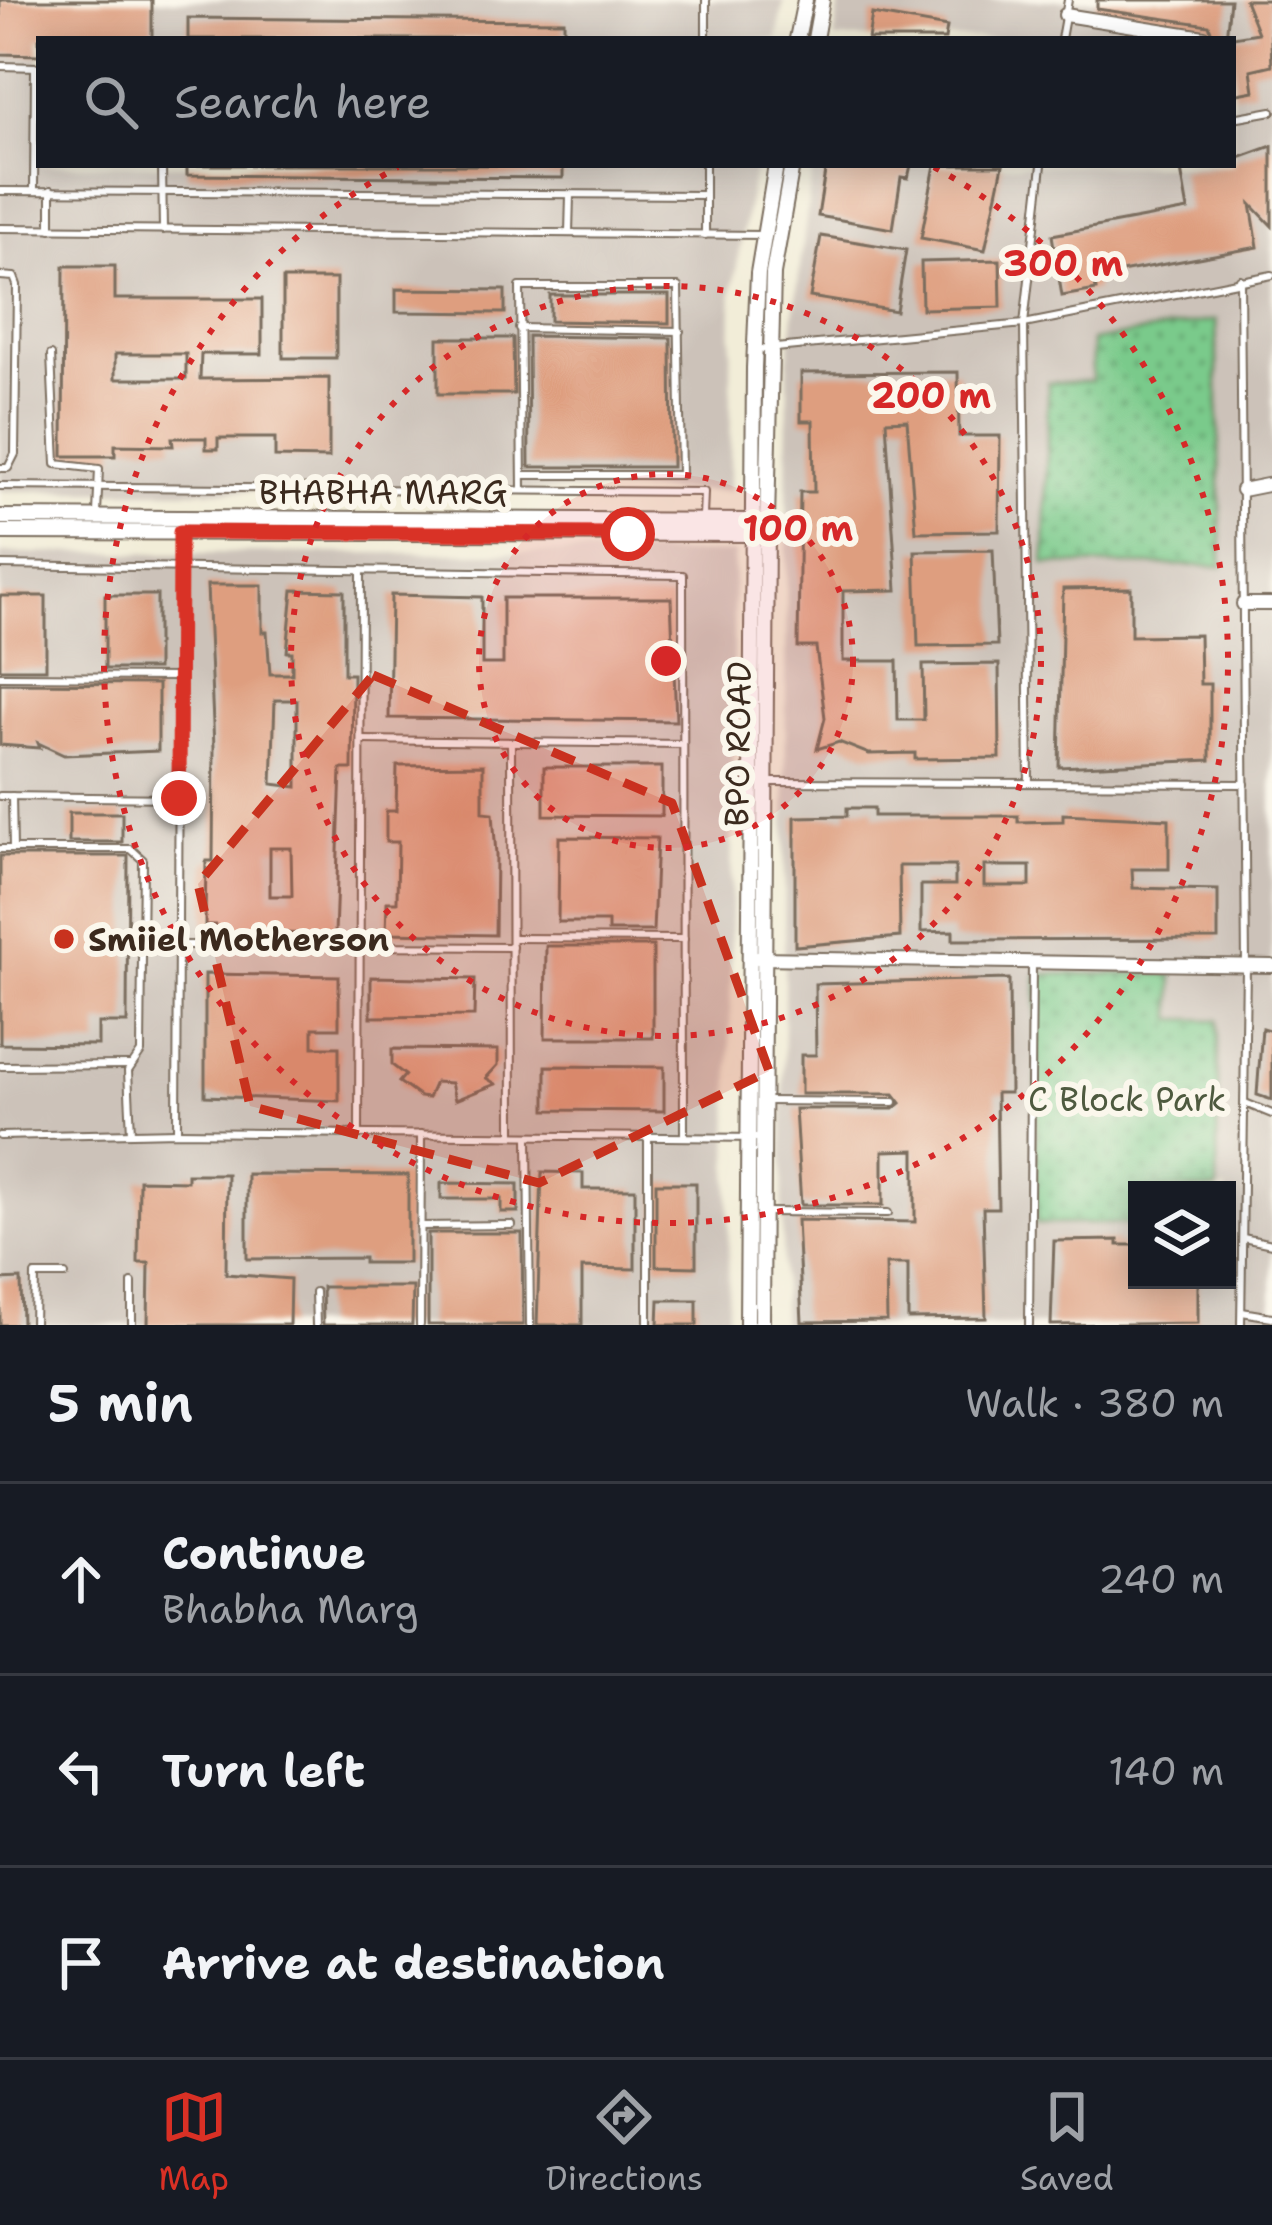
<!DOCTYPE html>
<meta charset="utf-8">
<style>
:root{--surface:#171b24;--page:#242831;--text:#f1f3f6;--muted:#9ea1a6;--line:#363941;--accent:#d93025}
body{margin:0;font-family:"Shantell Sans",sans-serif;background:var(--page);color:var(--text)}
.controls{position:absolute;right:36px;bottom:36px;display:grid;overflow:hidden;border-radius:0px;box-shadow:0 6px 30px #0003}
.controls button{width:108px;height:108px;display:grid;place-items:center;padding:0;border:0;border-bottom:3px solid var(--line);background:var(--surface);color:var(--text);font:60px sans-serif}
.stop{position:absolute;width:36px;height:36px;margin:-27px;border:9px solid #d93025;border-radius:50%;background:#fff}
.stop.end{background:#d93025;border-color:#fff;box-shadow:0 3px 12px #0008}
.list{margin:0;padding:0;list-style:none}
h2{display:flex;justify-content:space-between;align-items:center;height:156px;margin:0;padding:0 48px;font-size:51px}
h2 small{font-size:39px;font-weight:400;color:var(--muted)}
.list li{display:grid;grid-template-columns:78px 1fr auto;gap:36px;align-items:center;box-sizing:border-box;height:192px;padding:0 48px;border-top:3px solid var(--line)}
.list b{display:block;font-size:45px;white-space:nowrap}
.list p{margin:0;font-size:39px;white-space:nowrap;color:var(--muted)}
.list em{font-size:39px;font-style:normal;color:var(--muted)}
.icon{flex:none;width:66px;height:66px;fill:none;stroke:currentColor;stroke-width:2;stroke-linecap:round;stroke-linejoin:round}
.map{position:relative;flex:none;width:1272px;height:1325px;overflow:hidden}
.search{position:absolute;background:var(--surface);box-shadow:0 6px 30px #0003;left:36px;right:36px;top:36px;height:132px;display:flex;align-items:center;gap:30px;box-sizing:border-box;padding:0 42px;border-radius:0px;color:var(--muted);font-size:45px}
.sheet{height:732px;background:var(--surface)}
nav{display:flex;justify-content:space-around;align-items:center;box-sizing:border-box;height:168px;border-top:3px solid var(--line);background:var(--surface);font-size:33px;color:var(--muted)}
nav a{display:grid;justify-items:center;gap:6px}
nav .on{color:var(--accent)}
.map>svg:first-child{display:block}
.industrial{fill:#ccc2b9;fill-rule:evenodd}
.park{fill:url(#park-dots);stroke:#5a7a54;stroke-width:3}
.building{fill:#de9e7f;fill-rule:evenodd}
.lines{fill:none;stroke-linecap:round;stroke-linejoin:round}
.service-casing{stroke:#7b6e5f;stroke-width:10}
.minor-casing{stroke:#7b6e5f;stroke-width:16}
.tertiary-casing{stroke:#7b6e5f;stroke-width:18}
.service{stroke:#fff;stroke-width:6}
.minor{stroke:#fff;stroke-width:12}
.tertiary{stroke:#fff;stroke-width:14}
.route{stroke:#d93025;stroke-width:15}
.marked{fill:#c8321e;fill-opacity:0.2;stroke:#c8321e;stroke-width:9;stroke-dasharray:24 15;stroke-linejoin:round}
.ring{fill:none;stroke:#d62828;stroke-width:6;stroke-dasharray:6 12}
.poi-dot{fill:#c8321e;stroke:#fbf7ec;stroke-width:4.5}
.labels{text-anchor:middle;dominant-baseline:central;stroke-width:12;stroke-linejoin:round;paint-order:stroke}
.street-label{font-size:33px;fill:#3b2a1e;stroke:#fbf7ec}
.poi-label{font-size:33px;font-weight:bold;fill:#3b2a1e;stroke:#fbf7ec;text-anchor:start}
.park-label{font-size:33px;fill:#4e5a3f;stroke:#fbf7ec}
.centre{fill:#d62828;stroke:#fbf7ec;stroke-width:6}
.ring-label{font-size:36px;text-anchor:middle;font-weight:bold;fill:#d62828;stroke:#fbf7ec;stroke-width:12;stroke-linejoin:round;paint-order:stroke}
</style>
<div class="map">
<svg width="1272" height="1325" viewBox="0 0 1272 1325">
<defs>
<pattern id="park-dots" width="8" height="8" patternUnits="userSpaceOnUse" patternTransform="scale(3)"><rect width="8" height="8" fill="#7aca8b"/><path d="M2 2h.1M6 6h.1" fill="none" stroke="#65a471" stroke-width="1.8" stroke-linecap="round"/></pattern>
</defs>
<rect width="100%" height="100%" fill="#fbf7ec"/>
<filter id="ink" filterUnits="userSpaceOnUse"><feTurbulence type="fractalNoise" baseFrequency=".00833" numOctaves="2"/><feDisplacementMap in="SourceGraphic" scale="24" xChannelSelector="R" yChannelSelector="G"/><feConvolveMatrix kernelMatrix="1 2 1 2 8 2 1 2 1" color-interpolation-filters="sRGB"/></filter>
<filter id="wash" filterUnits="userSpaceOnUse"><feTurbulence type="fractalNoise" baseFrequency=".004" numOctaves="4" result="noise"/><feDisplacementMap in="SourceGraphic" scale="48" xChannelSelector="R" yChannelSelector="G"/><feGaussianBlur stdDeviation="2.7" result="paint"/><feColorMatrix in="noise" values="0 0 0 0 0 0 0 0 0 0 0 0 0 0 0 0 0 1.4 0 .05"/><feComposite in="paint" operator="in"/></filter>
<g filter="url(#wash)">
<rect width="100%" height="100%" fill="#f2edd8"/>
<g class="industrial">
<path d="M0 0H784L777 39H39V165H755L732 293 730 491H0Z"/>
<path d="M840 0H1272V1325H782L788 362 813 165H1233V39H834ZM1137 1190H1227V1280H1137Z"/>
<path d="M0 553H734L728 1325H0Z"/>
</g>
<g class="park">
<path d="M1216 320 1222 566 1045 564 1048 383 1092 381V341Z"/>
<path d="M1037 974H1173V1019L1218 1020 1217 1190H1137V1224H1036Z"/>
</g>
<g id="blocks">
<g class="building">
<path d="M0 0H152V39H39V55L0 54Z"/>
<path d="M1097 0H1230L1226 39H1214L1209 25 1097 9Z"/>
<path d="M1245 0H1269L1272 65 1251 70 1254 91 1233 95V37L1258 33Z"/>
<path d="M872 14 947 27 945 39H868Z"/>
<path d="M188 18 564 21V39H188Z"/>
<path d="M1272 146V226L1251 204 1258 247 1094 277 1096 290 1062 296 1052 235 1188 210 1181 170 1233 165V160Z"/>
<path d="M187 165H563V178L187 175Z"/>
<path d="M826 165H911L908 178 901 177 893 229 818 216Z"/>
<path d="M935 165H1003L985 250 921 238Z"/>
<path d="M821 236 906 250 896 311 810 297Z"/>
<path d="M1000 260 1001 307 922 309 921 262Z"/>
<path d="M64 266H115V299H262V354H201L200 379 329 378V458L275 457V438H218V449H206V438H172L173 446 115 445V456H63ZM115 354H186V379H115Z"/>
<rect x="283" y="279" width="53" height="79"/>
<path d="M396 289 505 290V313L396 312Z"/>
<path d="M550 295H669V323L550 321Z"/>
<path d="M528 336 671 338 672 467H529Z"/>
<path d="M438 338H513L514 394H438Z"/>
<path d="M958 372 959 436H1000L999 531 916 532 907 420 886 421 897 590 843 591V661H897L898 720H924L923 665 999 664 1000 758 915 759V753L869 754 839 742 817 749 825 718 816 647H798L800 492H814L813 421H801V373Z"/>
<path d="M993 550 997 645 918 646 915 551Z"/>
<path d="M207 585H262V632H267L270 674H292V652H287L293 590 344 591V674H353L352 769H341L335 934 217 932 216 925H205L206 861H213L214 747ZM275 700H297V787L272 784ZM270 848H291L292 896H270Z"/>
<path d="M1131 588V636L1199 635 1200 684H1210V760L1059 767 1063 589Z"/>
<rect x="105" y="595" width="52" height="74"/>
<path d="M391 595 482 597V664H503V598H671L676 721 389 718Z"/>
<rect x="0" y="596" width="46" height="73"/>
<path d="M0 683 158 684V751L64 755 38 743 40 748 0 745Z"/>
<path d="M483 765V812L493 813 496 855 495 935 386 933 387 902H397L398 842H386V811H396L397 766Z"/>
<path d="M544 767H662V816L544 815Z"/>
<path d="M847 808H874V816H1018V822L1063 821V814L1169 819V869H1132L1133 888 1218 890V939L953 940V931L921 932V885H955V866H899L900 937 795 946V817L847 816ZM984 866H1030V886H984Z"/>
<rect x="69" y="813" width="53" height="29"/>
<path d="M559 837 657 838 653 931H608V922H558Z"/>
<path d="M0 856H128L127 1023H98V1045L0 1044Z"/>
<path d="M546 946H653V1038H545Z"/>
<path d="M205 974 339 976V1028H313V1047H339V1101L205 1096Z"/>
<path d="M371 977 475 979 474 1016 371 1017Z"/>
<path d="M1009 979 1010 1093H996L998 1208H983L986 1318 908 1319V1264H886L887 1321 802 1322 797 1220 915 1222V1150L883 1151V1205H801L795 1109H894L901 1103 894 1094H801V1055H816L815 984Z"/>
<path d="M1262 1028 1272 1031V1100L1257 1095Z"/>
<path d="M392 1049 498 1050V1065L486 1078 496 1084 455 1100 451 1083 435 1082 428 1098 420 1097 399 1082 405 1075 392 1065Z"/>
<path d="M546 1066 664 1067V1111L546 1110Z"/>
<path d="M542 1172 583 1173V1189H635V1269L582 1268V1325H537Z"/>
<path d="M187 1174H227L226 1274 290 1279 289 1325H148L149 1263H138L139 1180 187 1181Z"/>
<path d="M247 1174 408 1175V1263H364V1258L247 1259Z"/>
<path d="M441 1183 518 1184V1212H501V1199H441Z"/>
<path d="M656 1183H696V1267L656 1266Z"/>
<path d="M428 1233H522L523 1325H428Z"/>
<path d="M1118 1240V1245H1137V1280H1198V1323L1051 1325 1054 1241Z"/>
<path d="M21 1279 22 1325H0V1280Z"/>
<path d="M322 1287H413L412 1325H323Z"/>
<path d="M659 1300H697V1325H658Z"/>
</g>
</g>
</g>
<g filter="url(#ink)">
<use href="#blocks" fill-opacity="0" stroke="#7b6e5f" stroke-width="3"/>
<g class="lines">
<g class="service-casing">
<g id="service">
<path d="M706 39V0"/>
<path d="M1061 39 1068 0"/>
<path d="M0 66 39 67"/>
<path d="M1233 118 1272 111"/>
<path d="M162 165 163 230"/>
<path d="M34 190 35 67"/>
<path d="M51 190V229"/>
<path d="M0 191 705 195"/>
<path d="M0 228 764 235"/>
<path d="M569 233 570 195"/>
<path d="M705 235V165"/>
<path d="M0 276 14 277 17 285 15 454 8 468H0"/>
<path d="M1240 279 1246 966 1241 1325"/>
<path d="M519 328 680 331"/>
<path d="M755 350 1024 324 1272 275"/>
<path d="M51 355 56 464 99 469 97 513"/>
<path d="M522 475H681L678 287H520L522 490"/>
<path d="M0 486 704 492 703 517"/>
<path d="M0 565 683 575 684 1137"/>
<path d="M0 676 180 677"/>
<path d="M361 740 683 744"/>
<path d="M511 742 512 1135"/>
<path d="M769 782 1245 784"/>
<path d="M1029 783 1024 324 1042 165"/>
<path d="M0 796 179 798"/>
<path d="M12 796 13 849"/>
<path d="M0 849H131L143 860 141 1052 128 1071 131 1133"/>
<path d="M513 938 684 939"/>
<path d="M179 945 512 947"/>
<path d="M0 1066 131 1065"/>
<path d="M765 1101 894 1102"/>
<path d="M1245 1103 1272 1114"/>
<path d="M177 1132 180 518"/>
<path d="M359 1134 361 570"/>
<path d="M0 1136 177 1132 761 1138"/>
<path d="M528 1136 530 1325"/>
<path d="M765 1212 888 1213"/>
<path d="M420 1226 512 1225"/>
<path d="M1243 1238 1272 1244"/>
<path d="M132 1283V1325"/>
<path d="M315 1292 316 1325"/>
<path d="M1242 1312 1272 1317"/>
<path d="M34 1325 35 1275H65"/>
<path d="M420 1325 421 1134"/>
<path d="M648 1325V1137"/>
<path d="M1029 1325 1032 963"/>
</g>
</g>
<g class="minor-casing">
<g id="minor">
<path d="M1065 15 1204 37"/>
<path d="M1242 490 1272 484"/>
<path d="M1243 604H1272"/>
<path d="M757 958 1272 966"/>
</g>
</g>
<g class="tertiary-casing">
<g id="tertiary">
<path d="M797 39 805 0"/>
<path d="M815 39 822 0"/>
<path d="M0 517 757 521"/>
<path d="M0 532 761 534"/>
<path d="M747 1325 754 368 758 273 776 165"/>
<path d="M762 1325 767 521 773 274 792 165"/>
</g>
</g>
<use href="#service" class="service"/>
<use href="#minor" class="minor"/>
<use href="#tertiary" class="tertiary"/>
</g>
</g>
<g class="lines" filter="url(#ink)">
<path class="route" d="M179 798 180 532 628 534"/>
</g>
<path class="marked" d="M373 675 672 803 769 1071 539 1183 250 1106 198 884Z"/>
<circle cx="666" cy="661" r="187" fill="#d62828" fill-opacity=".12"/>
<g class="ring">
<circle cx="666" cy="661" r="187"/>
<circle cx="666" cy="661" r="375"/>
<path d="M934 167A562 562 0 1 1 398 167"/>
</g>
<circle class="poi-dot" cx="64" cy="939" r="12"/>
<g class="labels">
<g class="street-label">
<text x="383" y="492">BHABHA MARG</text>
<text transform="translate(738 744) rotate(-89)">BPO ROAD</text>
</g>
<g class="poi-label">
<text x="88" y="939">Smiiel Motherson</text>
</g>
<g class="park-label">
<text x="1127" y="1099">C Block Park</text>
</g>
</g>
<circle cx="666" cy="661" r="18" class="centre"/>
<g class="ring-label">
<text x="1063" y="276">300 m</text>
<text x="931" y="408">200 m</text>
<text x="798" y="541">100 m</text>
</g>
</svg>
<div class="controls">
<button><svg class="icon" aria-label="layers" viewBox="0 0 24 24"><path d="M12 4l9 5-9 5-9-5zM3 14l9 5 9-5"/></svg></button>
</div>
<div class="stop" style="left:628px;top:534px"></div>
<div class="stop end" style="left:179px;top:798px"></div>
<div class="search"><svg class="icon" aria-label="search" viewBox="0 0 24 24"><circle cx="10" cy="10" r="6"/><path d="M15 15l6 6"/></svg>Search here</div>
</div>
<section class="sheet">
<h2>5 min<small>Walk · 380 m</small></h2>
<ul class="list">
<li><svg class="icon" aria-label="ahead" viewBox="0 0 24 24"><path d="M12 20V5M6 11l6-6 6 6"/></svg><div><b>Continue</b><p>Bhabha Marg</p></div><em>240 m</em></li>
<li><svg class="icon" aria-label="left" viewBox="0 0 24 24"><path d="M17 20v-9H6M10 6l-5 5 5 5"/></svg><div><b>Turn left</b></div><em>140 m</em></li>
<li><svg class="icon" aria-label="arrive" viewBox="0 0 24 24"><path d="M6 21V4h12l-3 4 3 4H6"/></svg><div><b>Arrive at destination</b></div></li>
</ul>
</section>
<nav>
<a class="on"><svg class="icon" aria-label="map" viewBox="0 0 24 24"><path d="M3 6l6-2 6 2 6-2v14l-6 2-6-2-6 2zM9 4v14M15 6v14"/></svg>Map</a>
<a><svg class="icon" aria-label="directions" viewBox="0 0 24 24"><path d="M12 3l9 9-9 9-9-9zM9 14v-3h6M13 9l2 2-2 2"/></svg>Directions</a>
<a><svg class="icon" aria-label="saved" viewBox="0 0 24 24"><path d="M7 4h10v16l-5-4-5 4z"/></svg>Saved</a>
</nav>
